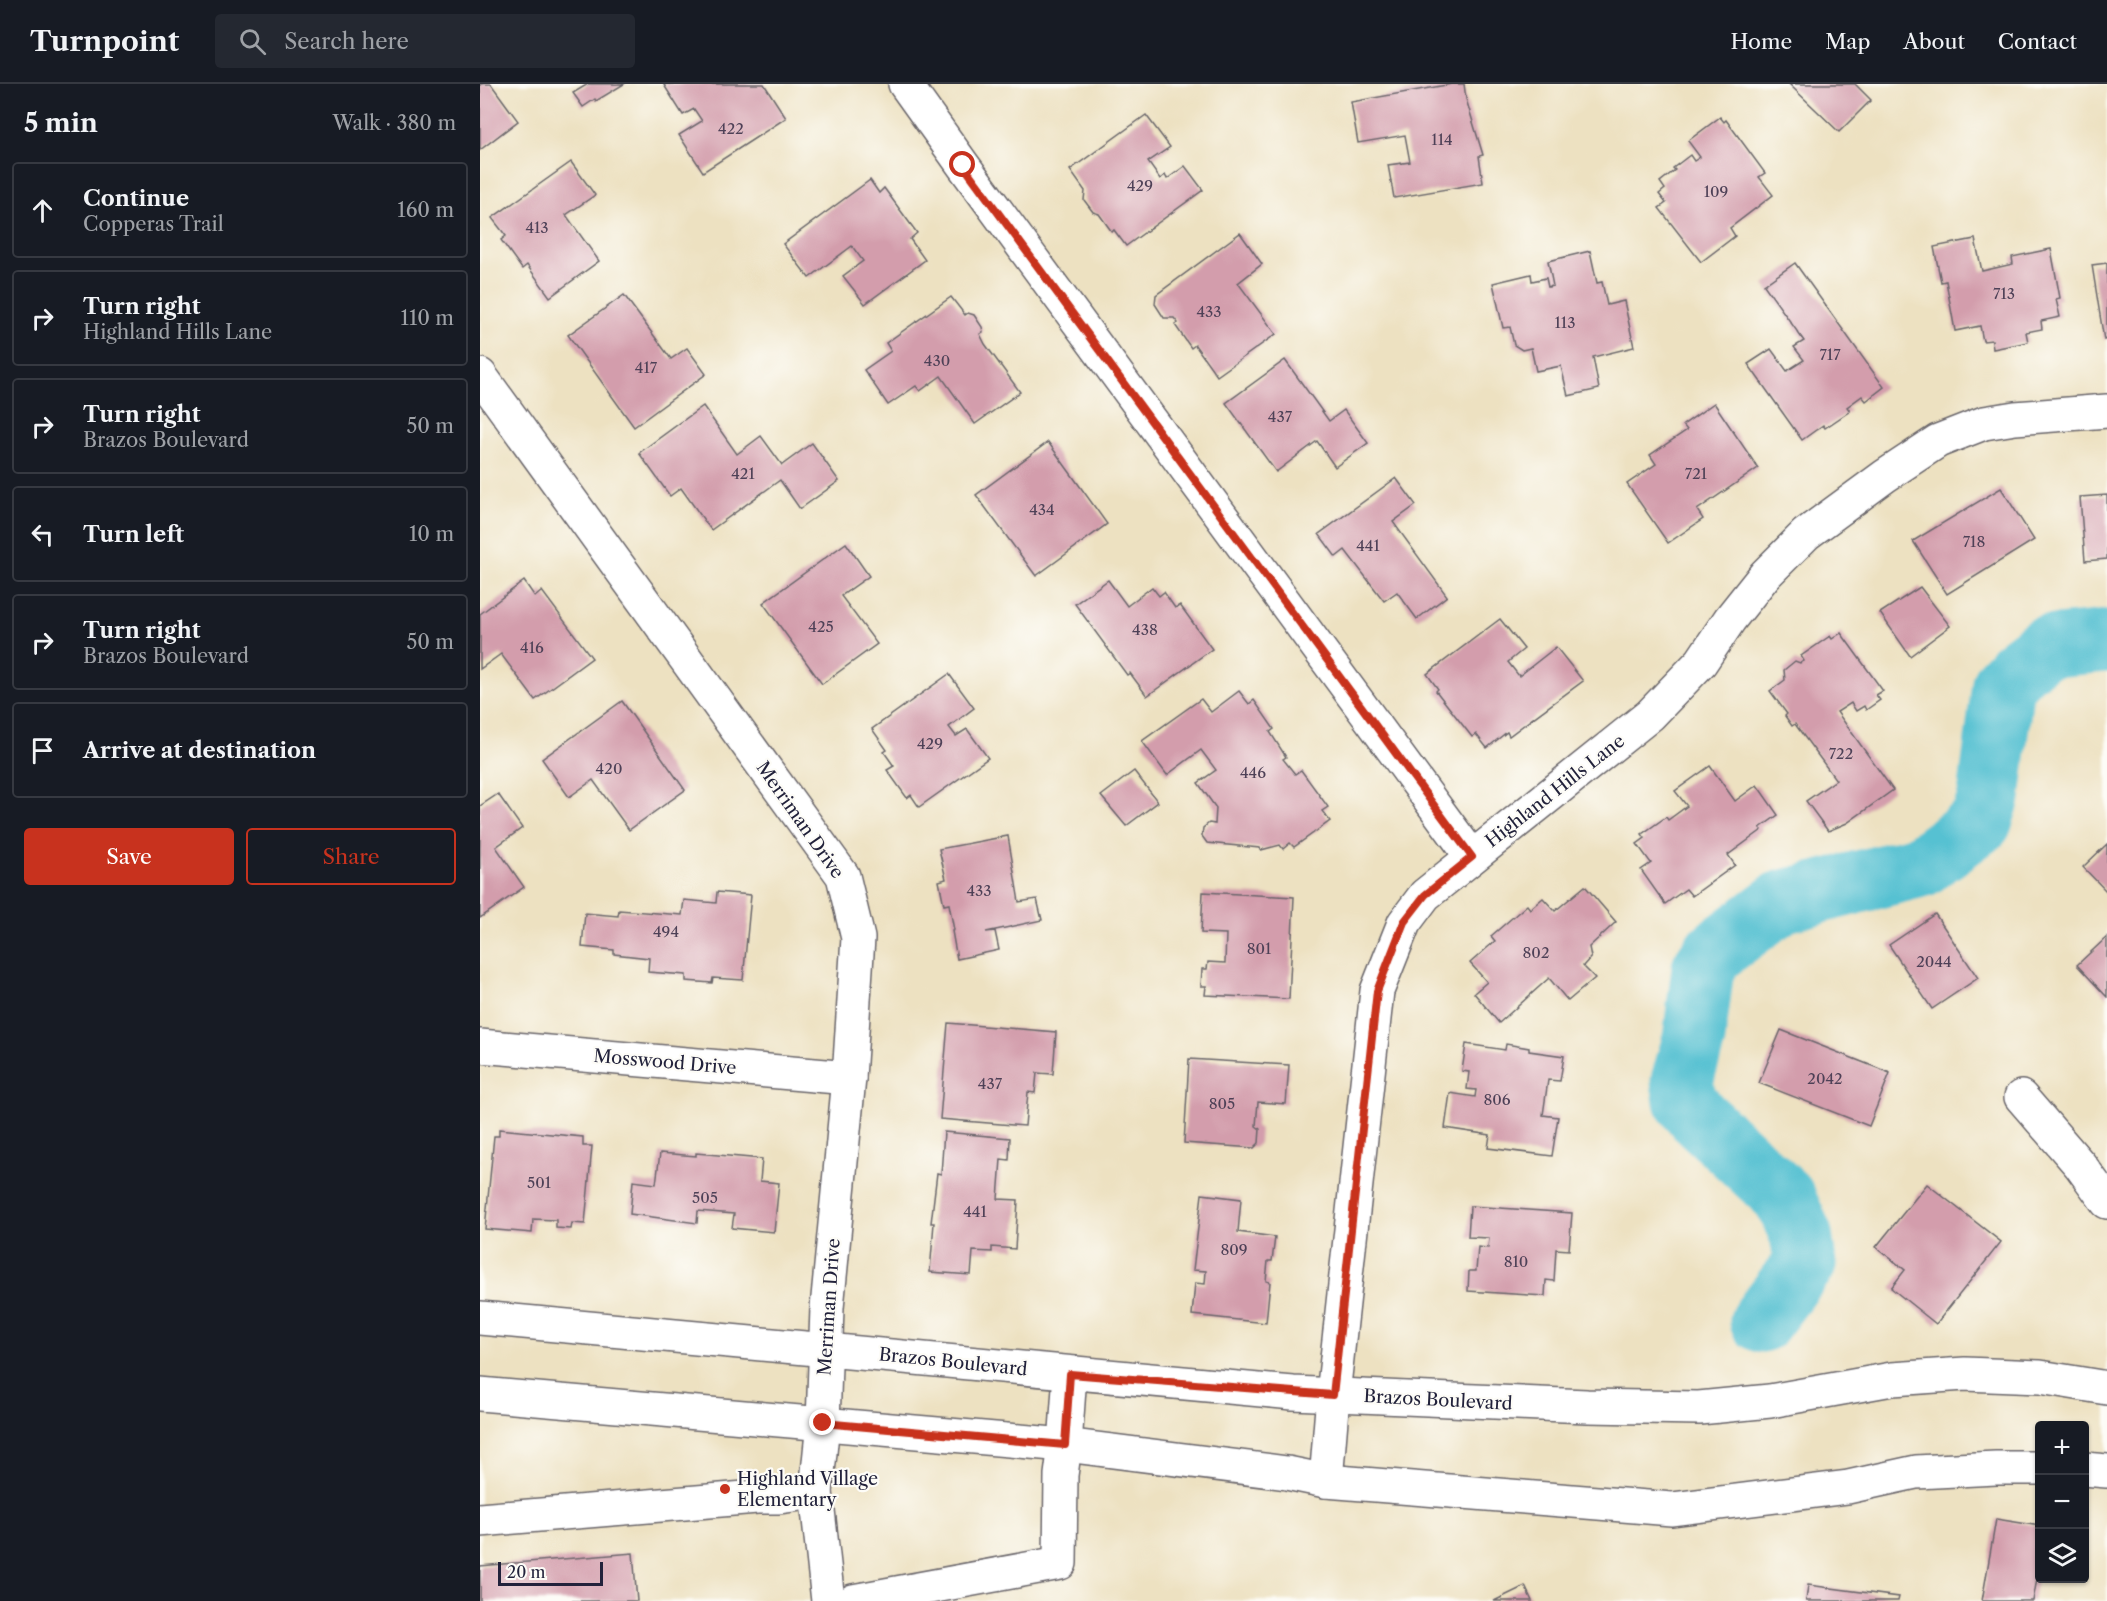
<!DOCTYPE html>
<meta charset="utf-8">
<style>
:root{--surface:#171b24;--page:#242831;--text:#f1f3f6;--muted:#9ea1a6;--line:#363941;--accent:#c8321e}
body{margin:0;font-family:"Libre Caslon Text",serif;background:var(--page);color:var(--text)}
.controls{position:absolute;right:18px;bottom:18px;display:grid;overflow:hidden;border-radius:6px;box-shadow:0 2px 4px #0004}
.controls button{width:54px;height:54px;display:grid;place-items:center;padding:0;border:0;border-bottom:2px solid var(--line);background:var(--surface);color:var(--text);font:30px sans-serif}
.scale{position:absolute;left:18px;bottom:15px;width:105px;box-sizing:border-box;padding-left:6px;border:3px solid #22223b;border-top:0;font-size:16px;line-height:21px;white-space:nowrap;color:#22223b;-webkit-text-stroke:4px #fdfcf7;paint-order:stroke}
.stop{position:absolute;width:18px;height:18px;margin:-14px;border:4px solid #c8321e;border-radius:50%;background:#fff}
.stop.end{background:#c8321e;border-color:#fff;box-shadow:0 2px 6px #0008}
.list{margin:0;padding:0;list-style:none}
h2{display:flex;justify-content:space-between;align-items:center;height:78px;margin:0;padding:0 24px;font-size:26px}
h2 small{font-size:20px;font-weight:400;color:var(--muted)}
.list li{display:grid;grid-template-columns:39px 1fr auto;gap:18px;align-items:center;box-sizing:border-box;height:96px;margin:0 12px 12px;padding:0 12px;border:2px solid var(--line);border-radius:6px}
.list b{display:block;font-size:22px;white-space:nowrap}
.list p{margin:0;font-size:20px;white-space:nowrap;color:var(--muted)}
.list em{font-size:20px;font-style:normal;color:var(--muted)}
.actions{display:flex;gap:12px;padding:18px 24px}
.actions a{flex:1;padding:14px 0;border:2px solid var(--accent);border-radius:6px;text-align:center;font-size:21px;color:var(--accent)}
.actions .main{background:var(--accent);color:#fff}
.icon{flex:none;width:33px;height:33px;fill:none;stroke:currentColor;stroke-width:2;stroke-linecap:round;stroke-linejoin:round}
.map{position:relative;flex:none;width:1627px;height:1517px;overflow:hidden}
header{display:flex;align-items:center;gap:36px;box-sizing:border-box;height:84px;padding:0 30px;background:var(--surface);border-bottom:2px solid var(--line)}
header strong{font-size:28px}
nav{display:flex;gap:33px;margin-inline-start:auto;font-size:21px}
.search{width:420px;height:54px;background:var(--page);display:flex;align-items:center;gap:15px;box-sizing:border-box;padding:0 21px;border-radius:6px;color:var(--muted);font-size:22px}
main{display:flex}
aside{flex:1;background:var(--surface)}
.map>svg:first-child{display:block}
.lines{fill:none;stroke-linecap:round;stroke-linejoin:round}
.river{stroke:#56c1d2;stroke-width:63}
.building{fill:#d39dac}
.minor-casing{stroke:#69656a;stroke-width:36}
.major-casing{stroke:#69656a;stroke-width:36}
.minor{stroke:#fff;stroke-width:33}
.major{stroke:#fff;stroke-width:33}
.route{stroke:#c8321e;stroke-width:8}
.poi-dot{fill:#c8321e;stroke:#fdfcf7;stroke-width:2}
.labels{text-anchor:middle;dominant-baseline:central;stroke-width:4.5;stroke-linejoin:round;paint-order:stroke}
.number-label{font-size:15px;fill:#4e4157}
.street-label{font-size:18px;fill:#22223b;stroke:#fdfcf7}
.poi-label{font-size:18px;fill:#22223b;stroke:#fdfcf7;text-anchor:start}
</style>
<header>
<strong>Turnpoint</strong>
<div class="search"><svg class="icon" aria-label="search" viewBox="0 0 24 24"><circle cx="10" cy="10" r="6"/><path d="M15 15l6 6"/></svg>Search here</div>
<nav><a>Home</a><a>Map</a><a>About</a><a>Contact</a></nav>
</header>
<main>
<aside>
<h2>5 min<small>Walk · 380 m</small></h2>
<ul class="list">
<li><svg class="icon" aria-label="ahead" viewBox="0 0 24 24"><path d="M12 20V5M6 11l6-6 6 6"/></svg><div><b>Continue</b><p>Copperas Trail</p></div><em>160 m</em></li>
<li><svg class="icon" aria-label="right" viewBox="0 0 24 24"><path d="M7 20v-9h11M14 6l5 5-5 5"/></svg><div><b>Turn right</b><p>Highland Hills Lane</p></div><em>110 m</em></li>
<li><svg class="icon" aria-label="right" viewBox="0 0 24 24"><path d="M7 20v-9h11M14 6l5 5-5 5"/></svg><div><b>Turn right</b><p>Brazos Boulevard</p></div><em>50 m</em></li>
<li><svg class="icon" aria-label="left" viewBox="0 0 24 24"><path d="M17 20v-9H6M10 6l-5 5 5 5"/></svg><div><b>Turn left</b></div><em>10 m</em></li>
<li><svg class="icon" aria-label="right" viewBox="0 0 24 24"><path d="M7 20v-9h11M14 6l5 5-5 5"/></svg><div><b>Turn right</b><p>Brazos Boulevard</p></div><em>50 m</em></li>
<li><svg class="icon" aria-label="arrive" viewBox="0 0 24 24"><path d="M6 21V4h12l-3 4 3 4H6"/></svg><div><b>Arrive at destination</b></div></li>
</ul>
<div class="actions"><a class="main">Save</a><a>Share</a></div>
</aside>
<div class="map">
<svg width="1627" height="1517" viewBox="0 0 1627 1517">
<rect width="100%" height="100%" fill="#fdfcf7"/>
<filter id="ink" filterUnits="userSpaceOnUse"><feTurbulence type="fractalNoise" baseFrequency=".0167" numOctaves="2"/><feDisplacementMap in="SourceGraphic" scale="12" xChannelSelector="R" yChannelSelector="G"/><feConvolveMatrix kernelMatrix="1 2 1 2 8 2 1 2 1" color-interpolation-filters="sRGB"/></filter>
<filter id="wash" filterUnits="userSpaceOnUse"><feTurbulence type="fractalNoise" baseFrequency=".008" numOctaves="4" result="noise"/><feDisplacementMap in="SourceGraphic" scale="24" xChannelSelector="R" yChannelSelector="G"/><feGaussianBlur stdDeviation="1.35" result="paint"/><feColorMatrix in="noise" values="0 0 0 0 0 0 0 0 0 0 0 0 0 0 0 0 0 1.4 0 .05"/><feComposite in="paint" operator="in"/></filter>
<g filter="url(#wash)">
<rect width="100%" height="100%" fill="#ede1c1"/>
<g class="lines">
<path class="river" d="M1281 1237 1325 1179 1321 1151 1304 1113 1217 1032 1205 1016 1202 997 1214 955 1223 884 1233 869 1301 818 1441 782 1501 738 1509 713 1523 600 1540 582 1565 563 1627 557"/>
</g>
<g id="blocks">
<g class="building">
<path d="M0 0H11L38 37 0 66Z"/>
<path d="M108 0H144L116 17 115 15 103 23 93 9Z"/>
<path d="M186 0H284L306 34 223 88 199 51 222 37 214 25 203 31 184 1Z"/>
<path d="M972 0H984L986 15 1003 71 999 72 1003 99 914 114 908 81 930 78 925 51 878 59 871 18Z"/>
<path d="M1309 0H1375L1391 16 1359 48Z"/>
<path d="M666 31 690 63 668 78 680 95 685 91 687 95 705 82 723 106 646 162 634 146 632 148 619 130 613 128 604 116 605 107 590 86Z"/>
<path d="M1240 33 1244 38 1246 36 1285 89 1279 93 1293 111 1250 144 1255 152 1221 178 1179 124 1186 119 1179 110 1185 105 1180 98 1195 86 1193 84 1210 71 1214 77 1220 73 1208 57Z"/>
<path d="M91 78 115 111 86 131 119 177 70 213 47 181 42 185 21 156 26 152 12 134Z"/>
<path d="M390 96 399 109 404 104 437 149 430 155 445 176 385 220 363 192 383 177 372 162 329 194 303 160Z"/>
<path d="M760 149 782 180 758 199 796 250 737 292 715 261 711 264 695 241 698 239 694 234H684L675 220 676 211Z"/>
<path d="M1495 155 1502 187 1533 180 1532 173 1571 165 1580 214 1576 215 1580 233 1561 237 1562 245 1546 248 1548 258 1513 265 1512 256 1503 257 1500 242 1475 247 1466 197 1461 198 1454 163Z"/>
<path d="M1110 167 1117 199 1122 198 1127 221 1144 217 1154 263 1113 273 1119 305 1088 312 1081 282 1056 287 1051 264 1042 266 1034 261 1030 243 1023 244 1013 199 1051 190 1052 197 1066 194 1068 203 1073 202 1068 177Z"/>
<path d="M1315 179 1404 303 1386 317 1382 312 1367 323 1370 327 1345 344 1343 341 1322 356 1268 280 1291 265 1307 287 1324 276 1314 263 1324 257 1284 201Z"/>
<path d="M1627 179V255L1624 256 1612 181Z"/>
<path d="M144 211 191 275 207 264 226 290 154 343 88 251Z"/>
<path d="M471 213 485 231 488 229 494 231 502 243 503 248 500 250 505 260 540 308 495 340 461 292 440 307 436 302 408 321 384 286 411 267 406 259Z"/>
<path d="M805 276 849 337 864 326 888 359 855 383 837 357 796 388 746 319Z"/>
<path d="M1234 319 1278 384 1217 426 1223 435 1188 459 1147 400 1176 380 1170 371 1207 346 1203 341Z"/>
<path d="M223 322 257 370 281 352 302 381 332 359 359 397 320 425 300 396 231 446 201 404 190 412 159 369Z"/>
<path d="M568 358 627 440 556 492 496 411Z"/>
<path d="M916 394 936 421 913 438 967 512 937 535 917 508 904 517 865 466 856 473 839 450Z"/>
<path d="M1521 404 1554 456 1467 510 1433 457Z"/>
<path d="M1627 411V475L1605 477 1600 413Z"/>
<path d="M366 459 389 492 361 512 397 560 342 600 283 519Z"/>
<path d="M628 496 647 522 672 503 679 512 684 508 695 524 700 521 732 565 667 612 650 589 647 591 595 520Z"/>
<path d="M44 497 55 513 62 507 112 574 55 616 21 570 0 585V530Z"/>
<path d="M1440 503 1470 542 1430 572 1400 529Z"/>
<path d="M1020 535 1044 565 1028 578 1039 592 1076 563 1103 597 1029 652 1027 648 1007 664 996 650 992 653 956 607 958 605 947 590Z"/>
<path d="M1361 549 1403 607 1396 611 1400 616 1386 626 1384 622 1376 627 1371 619 1357 628 1413 706 1367 739 1348 747 1326 717 1356 696 1315 640 1312 642 1305 632 1307 630 1290 607 1305 596 1304 586 1315 577 1320 579 1324 577 1321 572 1350 552 1352 555Z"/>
<path d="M469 590 494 624 469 643 476 652 487 645 508 674 439 723 431 711 427 714 407 686 414 682 404 668 407 666 392 645Z"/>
<path d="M759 607 769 620 774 616 794 645 790 648 806 673 803 675 815 690 821 686 848 723 842 727 850 737 814 763 810 759 803 765 800 761 781 766 780 764 727 759 722 752 723 744 729 739 735 740 736 724 718 699 736 686 721 666 687 691 662 657 721 615 731 628Z"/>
<path d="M142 617 205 706 149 746 113 696 89 713 62 675Z"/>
<path d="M1230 682 1255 717 1277 701 1298 731 1280 744 1282 746 1248 771 1255 781 1212 812 1206 805 1185 820 1161 786 1171 779 1157 760 1165 754 1162 750 1186 733 1188 736 1207 722 1195 707Z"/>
<path d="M654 687 678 718 646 742 621 712Z"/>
<path d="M18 710 42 744 16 763 44 803 0 834V722Z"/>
<path d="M528 752 539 818 557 815 562 836 506 848 515 847 519 866 477 875 472 847 474 846 469 820 464 821 459 797 466 795 459 765Z"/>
<path d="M1627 760V808L1603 783Z"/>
<path d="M1105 802 1136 838 1109 863 1111 873 1103 882 1115 894 1088 917 1069 894 1019 939 994 909 1007 898 990 879 1015 857 1011 852 1047 821 1050 825 1063 814 1075 827Z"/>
<path d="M237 808 271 811 263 896 233 894 232 899 206 897V891L168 888 169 874 134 870V866L102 863 105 829 138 832 139 826 202 831 204 816 236 819Z"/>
<path d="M723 808 814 813 809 915 725 911 726 902H721L722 885H727L728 878 745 879 746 850 721 849Z"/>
<path d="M1455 830 1498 894 1452 925 1409 861Z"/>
<path d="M1627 853V913L1597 881Z"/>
<path d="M468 939 576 948 573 990 557 989 555 1009 548 1008 545 1042 460 1035Z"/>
<path d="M1301 946 1410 989 1389 1042 1279 999Z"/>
<path d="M986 960 1025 966 1026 960 1049 964V967L1084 972 1080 997 1068 996 1063 1031 1078 1033 1072 1072 1008 1064 1010 1051 965 1044 970 1009 995 1013 996 1006 987 1005 989 988 982 987Z"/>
<path d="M709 975 809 981 806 1020 778 1018 776 1042 780 1045 779 1059 774 1064 704 1059Z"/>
<path d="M19 1045 103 1053V1062H112L105 1140 92 1139 91 1145 76 1144V1136L53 1135 52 1149 5 1145 14 1052H19Z"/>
<path d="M464 1048 530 1054 529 1076 521 1075 518 1115 538 1116 535 1165 512 1163V1168L493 1167 491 1191 450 1188 454 1139H451L457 1089 461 1090Z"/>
<path d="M180 1069 216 1072V1069L282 1075 280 1097 299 1099 294 1148 252 1144 254 1130 218 1127 217 1139 150 1130 153 1097 176 1100Z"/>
<path d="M1447 1100 1521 1158 1456 1240 1411 1204 1425 1186 1396 1163Z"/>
<path d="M722 1110 761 1115 758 1148 795 1153 792 1177H788L786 1197 790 1198 786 1239 712 1231 715 1199 725 1200 726 1187 713 1186Z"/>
<path d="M990 1122 1092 1129 1089 1166 1076 1165 1074 1197 1066 1196 1065 1212 988 1207 989 1187H996L998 1163 1008 1164 1009 1154 988 1153Z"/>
<path d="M1516 1435 1560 1442V1478L1553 1517H1502Z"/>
<path d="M153 1469 157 1517H0V1482Z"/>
<path d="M1328 1501 1419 1513 1418 1517H1326Z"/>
<path d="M1045 1502 1052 1517H1014Z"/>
</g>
</g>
</g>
<g filter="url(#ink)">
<use href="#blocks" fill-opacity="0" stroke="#69656a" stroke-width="1.5"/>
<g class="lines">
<g class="minor-casing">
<g id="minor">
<path d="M425 0 483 81 992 773"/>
<path d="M0 291 363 792 378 854 369 994 347 1224 343 1339 336 1408 348 1517"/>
<path d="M0 962 369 994"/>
<path d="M1541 1013 1600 1081 1627 1118"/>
<path d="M846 1397 853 1311 897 907 924 839 945 811 1170 631 1221 578 1250 535 1285 491 1326 450 1405 392 1458 357 1504 339 1535 334 1627 327"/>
<path d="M0 1436 277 1413H299L336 1408"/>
<path d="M373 1517 580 1479 581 1391 585 1361"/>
</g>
</g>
<g class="major-casing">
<g id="major">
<path d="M0 1234 813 1309 1107 1322 1219 1324 1290 1317 1412 1295 1485 1290 1560 1293 1627 1304"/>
<path d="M0 1310 585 1361 807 1389 846 1397 1192 1425 1368 1403 1436 1388 1516 1384H1560"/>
<path d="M585 1361 590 1290"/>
<path d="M1604 1385 1627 1387"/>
</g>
</g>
<use href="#minor" class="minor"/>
<use href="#major" class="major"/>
</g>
</g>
<g class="lines" filter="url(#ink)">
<path class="route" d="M343 1339 585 1361 590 1290 853 1311 897 907 924 838 945 811 992 773 483 81"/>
</g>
<circle class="poi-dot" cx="245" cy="1405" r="6"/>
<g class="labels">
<g class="number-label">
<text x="251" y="44">422</text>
<text x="962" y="55">114</text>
<text x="660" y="101">429</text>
<text x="1236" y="107">109</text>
<text x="57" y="143">413</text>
<text x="1524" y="209">713</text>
<text x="729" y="227">433</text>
<text x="1085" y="238">113</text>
<text x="1350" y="270">717</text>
<text x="457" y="276">430</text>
<text x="166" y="283">417</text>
<text x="800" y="332">437</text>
<text x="263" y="389">421</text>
<text x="1216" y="389">721</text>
<text x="562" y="425">434</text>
<text x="1494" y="457">718</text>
<text x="888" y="461">441</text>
<text x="341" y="542">425</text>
<text x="665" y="545">438</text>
<text x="52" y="563">416</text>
<text x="450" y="659">429</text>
<text x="1361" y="669">722</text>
<text x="129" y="684">420</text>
<text x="773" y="688">446</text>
<text x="499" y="806">433</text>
<text x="186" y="847">494</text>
<text x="779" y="864">801</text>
<text x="1056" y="868">802</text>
<text x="1454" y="877">2044</text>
<text x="1345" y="994">2042</text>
<text x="510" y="999">437</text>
<text x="1017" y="1015">806</text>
<text x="742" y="1019">805</text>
<text x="59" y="1098">501</text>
<text x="225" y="1113">505</text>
<text x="495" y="1127">441</text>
<text x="754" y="1165">809</text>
<text x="1036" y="1177">810</text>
</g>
<g class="street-label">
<text transform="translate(1075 707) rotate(-38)">Highland Hills Lane</text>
<text transform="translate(320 736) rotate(55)">Merriman Drive</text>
<text transform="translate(185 978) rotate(5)">Mosswood Drive</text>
<text transform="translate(349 1223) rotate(-86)">Merriman Drive</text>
<text transform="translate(473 1278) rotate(6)">Brazos Boulevard</text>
<text transform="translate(958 1316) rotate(3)">Brazos Boulevard</text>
</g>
<g class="poi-label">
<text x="257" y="1395">Highland Village<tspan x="257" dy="21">Elementary</tspan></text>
</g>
</g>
</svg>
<div class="controls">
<button>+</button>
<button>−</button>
<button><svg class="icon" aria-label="layers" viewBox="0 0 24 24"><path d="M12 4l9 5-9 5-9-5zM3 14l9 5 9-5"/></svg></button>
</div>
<div class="scale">20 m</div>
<div class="stop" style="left:483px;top:81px"></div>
<div class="stop end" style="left:343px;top:1339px"></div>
</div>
</main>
